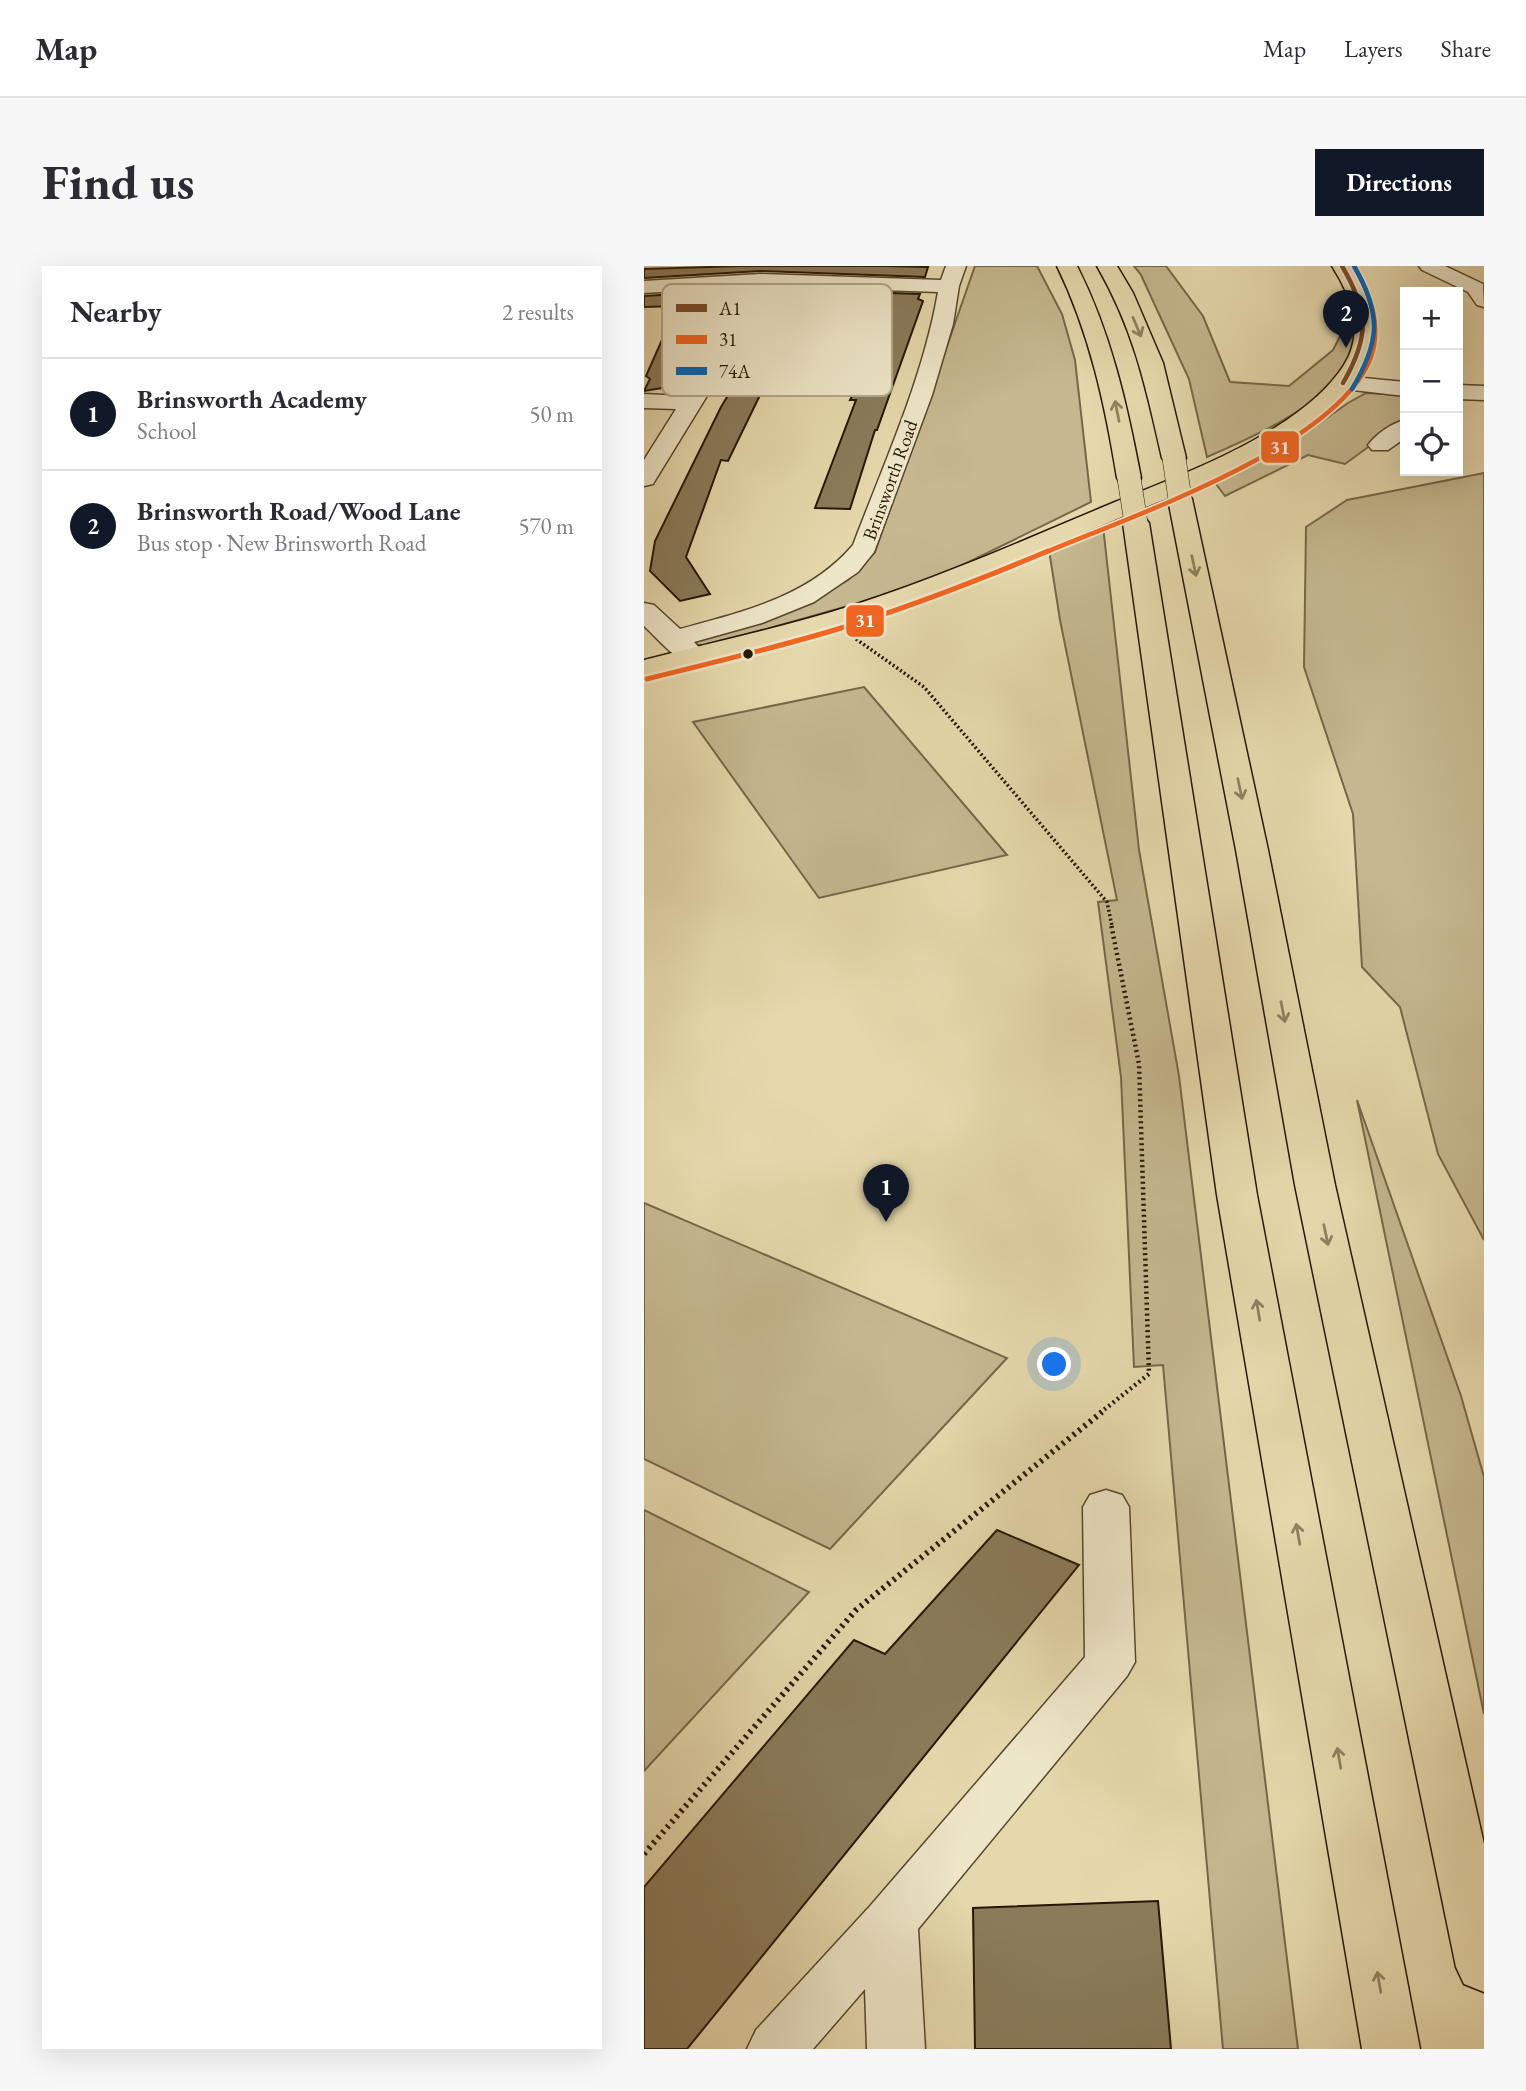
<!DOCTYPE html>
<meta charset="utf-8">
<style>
:root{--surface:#fff;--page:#f7f7f7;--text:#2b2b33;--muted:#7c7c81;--line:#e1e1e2;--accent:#111827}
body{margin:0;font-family:"EB Garamond",serif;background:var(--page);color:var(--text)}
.controls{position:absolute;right:21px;top:21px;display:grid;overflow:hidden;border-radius:0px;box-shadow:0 7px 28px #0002}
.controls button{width:63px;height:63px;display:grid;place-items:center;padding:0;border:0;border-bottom:2px solid var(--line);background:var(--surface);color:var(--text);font:35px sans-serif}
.you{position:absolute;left:411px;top:1099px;width:24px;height:24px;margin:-18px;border:5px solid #fff;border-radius:50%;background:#1a73e8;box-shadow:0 0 0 10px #1a73e833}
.badge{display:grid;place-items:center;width:46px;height:46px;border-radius:50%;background:var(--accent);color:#fff;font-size:23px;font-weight:700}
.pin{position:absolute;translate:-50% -58px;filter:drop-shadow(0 2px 4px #0008)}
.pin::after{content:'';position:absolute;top:37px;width:24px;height:21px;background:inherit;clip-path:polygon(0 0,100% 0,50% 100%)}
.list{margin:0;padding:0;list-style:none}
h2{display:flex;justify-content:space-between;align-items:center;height:91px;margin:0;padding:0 28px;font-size:30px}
h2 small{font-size:23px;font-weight:400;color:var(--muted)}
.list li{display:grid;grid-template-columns:46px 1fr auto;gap:21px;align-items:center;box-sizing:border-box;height:112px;padding:0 28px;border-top:2px solid var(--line)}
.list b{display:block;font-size:26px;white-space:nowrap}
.list p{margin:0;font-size:23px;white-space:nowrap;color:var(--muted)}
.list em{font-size:23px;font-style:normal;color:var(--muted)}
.icon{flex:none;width:38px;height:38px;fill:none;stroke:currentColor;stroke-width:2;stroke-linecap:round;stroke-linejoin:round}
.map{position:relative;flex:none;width:840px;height:1783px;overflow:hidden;border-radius:0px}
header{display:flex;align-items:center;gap:42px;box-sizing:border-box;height:98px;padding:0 35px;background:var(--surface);border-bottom:2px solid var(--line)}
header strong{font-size:33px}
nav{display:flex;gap:38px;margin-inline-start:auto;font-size:24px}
.intro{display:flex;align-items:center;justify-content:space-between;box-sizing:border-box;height:168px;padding:0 42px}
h1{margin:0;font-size:49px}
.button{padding:18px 32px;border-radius:0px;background:var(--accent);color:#fff;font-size:24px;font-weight:700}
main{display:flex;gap:42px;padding:0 42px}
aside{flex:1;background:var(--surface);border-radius:0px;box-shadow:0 7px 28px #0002}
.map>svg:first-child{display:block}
.green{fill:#c5b78f;stroke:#766748;stroke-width:2}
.building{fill:#8a7b5a;stroke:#271702;stroke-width:2}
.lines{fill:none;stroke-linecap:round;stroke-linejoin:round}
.minor-casing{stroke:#56472c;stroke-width:3}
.major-casing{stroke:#271702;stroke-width:3}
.highway-casing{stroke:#271702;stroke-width:3}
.path-far2{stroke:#271702;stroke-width:3.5;stroke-dasharray:2 2.5;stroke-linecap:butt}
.path-far1{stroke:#271702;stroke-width:4.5;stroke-dasharray:2 3.5;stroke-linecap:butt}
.path{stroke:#271702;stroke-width:6;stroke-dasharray:2.5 4.5;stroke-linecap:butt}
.minor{fill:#eee6c9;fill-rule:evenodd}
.major{fill:#e5d8ac;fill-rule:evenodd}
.highway{fill:#e5d8ac;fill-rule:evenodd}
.highway-bridge-casing{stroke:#271702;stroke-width:24;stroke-linecap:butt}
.highway-bridge{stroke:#e5d8ac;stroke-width:23}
.bus-1-casing{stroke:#eee6c9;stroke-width:8}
.bus-2-far1-casing{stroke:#eee6c9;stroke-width:8}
.bus-2-casing{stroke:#eee6c9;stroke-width:10}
.bus-3-casing{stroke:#eee6c9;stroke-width:8}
.bus-1{stroke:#7a4b2a;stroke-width:4.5}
.bus-2-far1{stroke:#f26522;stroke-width:4.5}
.bus-2{stroke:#f26522;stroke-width:5}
.bus-3{stroke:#0065bd;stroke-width:4.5}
.oneway{stroke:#908160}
.bus-dot{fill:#271702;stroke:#eee6c9;stroke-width:2.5}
.labels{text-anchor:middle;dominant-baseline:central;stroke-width:6;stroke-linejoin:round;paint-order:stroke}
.far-street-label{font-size:19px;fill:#271702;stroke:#eee6c9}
.key{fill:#eee6c9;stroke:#b2a88d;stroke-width:2}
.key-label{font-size:19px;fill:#271702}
.line-badge{stroke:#eee6c9;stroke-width:2.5}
.badge-label{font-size:19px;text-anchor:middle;font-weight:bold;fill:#fff}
</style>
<header>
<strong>Map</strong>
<nav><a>Map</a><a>Layers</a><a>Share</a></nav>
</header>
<div class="intro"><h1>Find us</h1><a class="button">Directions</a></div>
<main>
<aside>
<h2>Nearby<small>2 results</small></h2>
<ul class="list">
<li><span class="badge">1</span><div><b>Brinsworth Academy</b><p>School</p></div><em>50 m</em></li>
<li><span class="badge">2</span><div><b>Brinsworth Road/Wood Lane</b><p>Bus stop · New Brinsworth Road</p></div><em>570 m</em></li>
</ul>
</aside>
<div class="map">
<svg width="840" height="1783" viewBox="0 0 840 1783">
<rect width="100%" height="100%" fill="#e5d8ac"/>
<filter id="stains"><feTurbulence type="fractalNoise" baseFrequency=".00286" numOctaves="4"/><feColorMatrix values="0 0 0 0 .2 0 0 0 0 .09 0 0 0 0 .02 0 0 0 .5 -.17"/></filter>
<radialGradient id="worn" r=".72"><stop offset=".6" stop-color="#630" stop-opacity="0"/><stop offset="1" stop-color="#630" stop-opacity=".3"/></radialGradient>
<g class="green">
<path d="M331 0H393L418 48 431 94 447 236 298 309 211 338 63 380 54 379 50 375 167 334 204 314 231 286Z"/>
<path d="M490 0H522L559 50 586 116 645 120 689 84 711 41C712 60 712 89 700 104 671 144 607 172 563 191L545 113 497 9Z"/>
<path d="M722 127 761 129V154L701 198 664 189 581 230 569 214 639 183 704 137Z"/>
<path d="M840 207V974L794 888 756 741 718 701 709 548 660 401 662 261 703 234Z"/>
<path d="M459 260 495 584 535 810 654 1783H579L519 1099 490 1101 477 811 454 636 473 634 416 354 405 284Z"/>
<path d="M220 421 363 589 175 632 49 456Z"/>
<path d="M713 834 817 1130 840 1211V1448Z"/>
<path d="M0 937 363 1092 186 1283 0 1193Z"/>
<path d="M0 1244 165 1326 0 1505Z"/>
</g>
<g class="building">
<path d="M97 0H241L284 1 281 11 116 5 0 12V3Z"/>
<path d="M125 23 276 28 274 33 279 35 233 164H231L206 243 171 242 212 134H206L233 81H225L244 37 163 36 140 90H135L84 195 77 194 42 291 66 328 36 335 6 305 11 275 77 141 113 81 135 30H121Z"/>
<path d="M99 24 95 31 74 32 59 64H56L46 82 30 120 0 125 6 113 2 110 33 40 0 41V30Z"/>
<path d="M353 1264 435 1299 43 1783H0V1621L210 1374 241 1388Z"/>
<path d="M514 1635 527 1783H331L329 1642Z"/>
</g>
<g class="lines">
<g class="minor-casing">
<g id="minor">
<path d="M302 0H322L315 20 309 58 288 129 230 286 214 306 170 336 118 357 50 376 63 390 59 396C35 402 17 375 0 360V337L10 339 36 363C98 346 165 331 209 279 240 197 279 113 294 26L123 20 99 71 12 213 9 218 0 220V194L32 143 0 142V128L40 130 77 71 103 21 0 27V15L116 8 297 14Z"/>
<path d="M775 0H801L839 18 840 41 833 39 824 26 778 4Z"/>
<path d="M699 110 761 116V130L691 122 688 117 691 112Z"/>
<path d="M814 119 840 120V134L814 133Z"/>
<path d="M761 154V172L744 184H728L724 179C732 168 748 157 761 154Z"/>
<path d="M462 1224 478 1229 485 1241 491 1396 483 1410 274 1663 281 1783H223L221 1723 169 1783H103L112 1764 227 1639 441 1391 439 1241 446 1229Z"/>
</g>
</g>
<g class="major-casing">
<path id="major" d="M688 0H708C727 30 742 64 722 99 678 177 559 217 480 250 397 285 315 322 230 350 154 374 77 392 0 411V394C70 376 141 361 210 339 299 310 385 272 471 236 542 207 658 165 700 99 721 66 707 30 688 0Z"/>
</g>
<g class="highway-casing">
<g id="highway">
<path d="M413 0H433C467 67 483 138 497 212L494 217 485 219 476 217 473 212C461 138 446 68 413 0Z"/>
<path d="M453 0H473L489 27 519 97 542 192 538 197H522L518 192C502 121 490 64 453 0Z"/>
<path d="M536 226 545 228 548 233 624 584 691 919 840 1578V1726L820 1718 812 1701 651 919 592 584 524 233 527 228Z"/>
<path d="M492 249 501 252 505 257 613 929 776 1783H718L573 929 479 257 483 252Z"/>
</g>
</g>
<path class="path-far2" d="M212 373 280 421 463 636 468 660"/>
<path class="path-far1" d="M456 1147 505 1108 495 798 467 658"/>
<path class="path" d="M0 1588 212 1344 458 1146"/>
<use href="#minor" class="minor"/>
<use href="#major" class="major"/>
<use href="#highway" class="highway"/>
<g class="highway-bridge-casing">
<g id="highway-bridge">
<path d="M530 192 536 233"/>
<path d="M485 212 492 257"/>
</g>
</g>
<use href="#highway-bridge" class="highway-bridge"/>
<g class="bus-1-casing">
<path id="bus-1" d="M698 0C725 46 726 70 699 117"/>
</g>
<g class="bus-2-far1-casing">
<path id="bus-2-far1" d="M400 287C485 251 694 181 727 91 738 59 726 28 710 0"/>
</g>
<g class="bus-2-casing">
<path id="bus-2" d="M3 413C67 397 131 382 194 363 266 341 335 314 404 285"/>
</g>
<g class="bus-3-casing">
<path id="bus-3" d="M708 123C736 76 738 48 710 0"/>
</g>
<use href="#bus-1" class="bus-1"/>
<use href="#bus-2-far1" class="bus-2-far1"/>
<use href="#bus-2" class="bus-2"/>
<use href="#bus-3" class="bus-3"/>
</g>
<defs><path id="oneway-shaft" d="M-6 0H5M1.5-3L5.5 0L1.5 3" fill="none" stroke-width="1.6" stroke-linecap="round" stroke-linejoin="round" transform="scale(1.75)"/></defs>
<g class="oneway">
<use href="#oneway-shaft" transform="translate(493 61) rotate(67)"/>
<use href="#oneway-shaft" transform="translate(473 145) rotate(-101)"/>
<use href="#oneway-shaft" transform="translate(550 300) rotate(78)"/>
<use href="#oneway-shaft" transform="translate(596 523) rotate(78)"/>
<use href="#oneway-shaft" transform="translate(639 746) rotate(79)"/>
<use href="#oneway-shaft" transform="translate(682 969) rotate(78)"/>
<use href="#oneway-shaft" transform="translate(614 1044) rotate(-100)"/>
<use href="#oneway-shaft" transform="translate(654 1268) rotate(-100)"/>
<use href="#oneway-shaft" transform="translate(695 1492) rotate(-100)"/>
<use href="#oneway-shaft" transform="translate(735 1716) rotate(-100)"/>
</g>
<circle class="bus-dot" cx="104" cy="388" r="6"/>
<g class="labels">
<g class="far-street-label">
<text transform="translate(246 214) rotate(-70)">Brinsworth Road</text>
</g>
</g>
<rect x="18" y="18" width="230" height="112" rx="10" class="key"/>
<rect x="32" y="38" width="31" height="8" fill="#7a4b2a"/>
<rect x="32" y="69" width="31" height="9" fill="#f26522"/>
<rect x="32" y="101" width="31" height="8" fill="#0065bd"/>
<g class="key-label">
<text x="75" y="49">A1</text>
<text x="75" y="80">31</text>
<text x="75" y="112">74A</text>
</g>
<g class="line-badge">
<rect x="616" y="164" width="40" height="34" rx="7" fill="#f26522"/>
<rect x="201" y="338" width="40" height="34" rx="7" fill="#f26522"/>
</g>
<g class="badge-label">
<text x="636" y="188">31</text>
<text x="221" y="361">31</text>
</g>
<rect width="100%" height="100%" filter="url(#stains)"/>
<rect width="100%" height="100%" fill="url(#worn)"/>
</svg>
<div class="controls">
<button>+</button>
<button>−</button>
<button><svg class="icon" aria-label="locate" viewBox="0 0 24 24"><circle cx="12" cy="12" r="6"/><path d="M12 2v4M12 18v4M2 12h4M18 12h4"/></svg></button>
</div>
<div class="you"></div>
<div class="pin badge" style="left:242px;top:956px">1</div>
<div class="pin badge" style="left:702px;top:82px">2</div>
</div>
</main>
